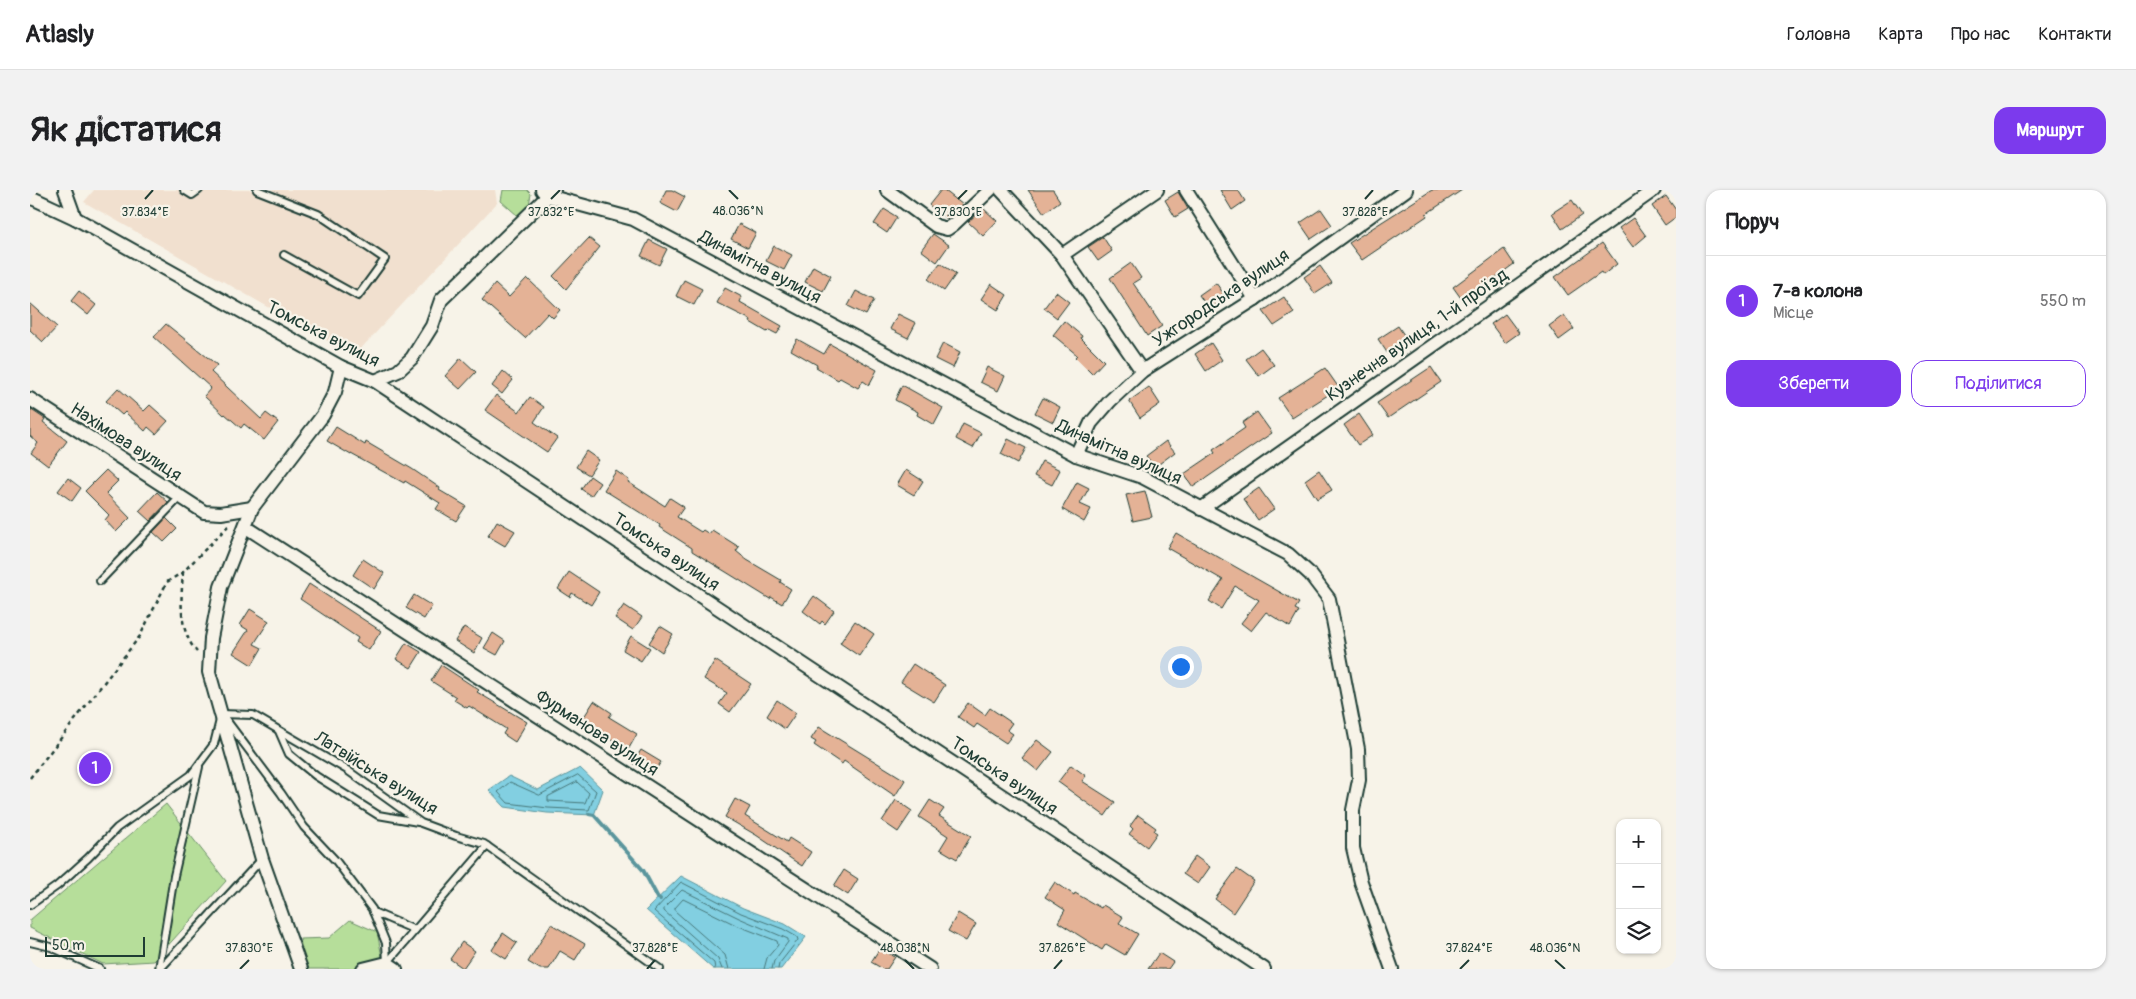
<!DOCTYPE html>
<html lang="uk">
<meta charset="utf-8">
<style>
:root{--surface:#fff;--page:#f2f2f2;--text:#202124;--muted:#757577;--line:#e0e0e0;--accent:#7c3aed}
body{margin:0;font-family:Pangolin,sans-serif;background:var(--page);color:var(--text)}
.controls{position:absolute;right:15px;bottom:15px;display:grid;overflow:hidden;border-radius:10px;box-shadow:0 1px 4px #0004}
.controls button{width:45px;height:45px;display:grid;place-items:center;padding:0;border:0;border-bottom:1px solid var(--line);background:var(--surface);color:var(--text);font:25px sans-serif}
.scale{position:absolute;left:15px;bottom:12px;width:100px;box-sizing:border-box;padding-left:5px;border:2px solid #1f3d34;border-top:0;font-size:14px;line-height:18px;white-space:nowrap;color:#1f3d34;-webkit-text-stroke:4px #f7f3e8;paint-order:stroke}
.you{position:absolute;left:1150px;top:476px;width:18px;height:18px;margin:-12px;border:4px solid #fff;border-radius:50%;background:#1a73e8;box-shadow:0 0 0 8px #1a73e833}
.badge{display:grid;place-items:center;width:32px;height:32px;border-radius:50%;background:var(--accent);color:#fff;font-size:16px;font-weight:700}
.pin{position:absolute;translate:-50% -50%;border:2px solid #fff;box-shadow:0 1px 5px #0006}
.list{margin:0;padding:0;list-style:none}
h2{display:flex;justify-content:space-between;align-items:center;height:65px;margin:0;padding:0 20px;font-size:21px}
h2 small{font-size:16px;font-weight:400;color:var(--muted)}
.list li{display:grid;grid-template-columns:32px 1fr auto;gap:15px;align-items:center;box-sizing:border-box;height:90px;padding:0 20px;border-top:1px solid var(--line)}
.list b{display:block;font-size:19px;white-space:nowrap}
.list p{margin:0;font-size:16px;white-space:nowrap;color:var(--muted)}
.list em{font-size:16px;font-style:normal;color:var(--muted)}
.actions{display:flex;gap:10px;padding:15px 20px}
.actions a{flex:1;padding:11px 0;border:1px solid var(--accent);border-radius:15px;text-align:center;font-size:18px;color:var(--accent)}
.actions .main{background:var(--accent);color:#fff}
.icon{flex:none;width:28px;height:28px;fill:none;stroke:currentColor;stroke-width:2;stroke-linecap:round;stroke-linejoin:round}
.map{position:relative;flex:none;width:1646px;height:779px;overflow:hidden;border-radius:15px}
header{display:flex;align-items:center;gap:30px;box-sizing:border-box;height:70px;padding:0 25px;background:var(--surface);border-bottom:1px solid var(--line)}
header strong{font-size:24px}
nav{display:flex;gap:28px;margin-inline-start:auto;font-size:18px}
.intro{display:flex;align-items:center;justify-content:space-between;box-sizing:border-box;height:120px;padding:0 30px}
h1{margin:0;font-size:35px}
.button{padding:12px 22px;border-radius:15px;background:var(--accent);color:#fff;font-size:18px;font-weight:700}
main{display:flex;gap:30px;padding:0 30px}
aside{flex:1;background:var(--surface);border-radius:15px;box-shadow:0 1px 4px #0004}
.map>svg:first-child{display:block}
.built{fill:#f1e0cf}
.green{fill:#b6de9a;stroke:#6a8e67}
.water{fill:#82cfe1;stroke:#5a959c}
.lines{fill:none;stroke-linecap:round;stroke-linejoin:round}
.shore{stroke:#477779;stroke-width:1}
.stream{stroke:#5a959c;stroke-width:4}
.building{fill:#e4b296;stroke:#1f3d34}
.lane-casing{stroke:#1f3d34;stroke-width:10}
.street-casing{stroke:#1f3d34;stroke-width:16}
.path{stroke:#1f3d34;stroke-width:2.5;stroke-dasharray:4 4;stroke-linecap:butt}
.lane{stroke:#f7f3e8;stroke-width:6}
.street{stroke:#f7f3e8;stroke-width:12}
.ticks{fill:none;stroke:#1f3d34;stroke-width:2}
.labels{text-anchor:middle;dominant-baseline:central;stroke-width:4.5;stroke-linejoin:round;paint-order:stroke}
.street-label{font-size:18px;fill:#1f3d34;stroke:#f7f3e8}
.ticks-label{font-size:12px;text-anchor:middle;fill:#1f3d34;stroke:#f7f3e8;stroke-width:4.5;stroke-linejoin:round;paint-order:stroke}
</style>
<header>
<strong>Atlasly</strong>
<nav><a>Головна</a><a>Карта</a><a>Про нас</a><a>Контакти</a></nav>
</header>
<div class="intro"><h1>Як дістатися</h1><a class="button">Маршрут</a></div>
<main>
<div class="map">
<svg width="1646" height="779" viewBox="0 0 1646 779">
<rect width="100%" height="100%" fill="#f7f3e8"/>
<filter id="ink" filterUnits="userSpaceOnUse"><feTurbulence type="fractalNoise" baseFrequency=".02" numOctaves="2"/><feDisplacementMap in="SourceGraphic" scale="10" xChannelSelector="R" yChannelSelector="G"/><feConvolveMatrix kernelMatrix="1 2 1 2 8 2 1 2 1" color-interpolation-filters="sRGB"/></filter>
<g filter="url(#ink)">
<path class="built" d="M64 0H465L467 13 324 166 54 12Z"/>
<g class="green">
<path d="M473 0H497L501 4 498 20 488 26 471 11Z"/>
<path d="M136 614 196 691 124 771 73 774 0 738V730Z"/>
<path d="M320 730 347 742 352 767 325 779H277L274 775 270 749 299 748Z"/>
</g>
<g class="water">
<path d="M550 578 573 600 564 625 517 623 475 617 459 600 479 586 508 600Z"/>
<path d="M651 686 713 718 755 734 776 747 751 779H683L616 720Z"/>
</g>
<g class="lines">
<g class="shore">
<path d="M548 585 566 601 559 620 518 618 478 613 468 602 480 592 509 605Z"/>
<path d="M547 592 559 603 555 613 518 611V607Z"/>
<path d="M685 779 684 773 624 721 651 692 711 723 753 739 767 747 768 750 749 774 748 779"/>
<path d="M692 779 688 769 634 721V718L652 700 709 728 758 749V752L744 771 742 779"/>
<path d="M699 779 695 765 645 721V718L653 709 706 735 747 751 748 755 737 768 734 779"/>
</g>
<path class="stream" d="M559 624 564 625 613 680 628 708 630 709"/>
</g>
<g class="building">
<path d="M636 0H642L655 7 647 22 630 13Z"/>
<path d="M911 0H914L933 15 917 29 899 15Z"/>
<path d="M998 0H1023L1030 11 1014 23Z"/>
<path d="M1190 0H1208L1215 11 1202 20Z"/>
<path d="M1402 0H1432L1396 24 1397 26 1332 70 1319 53Z"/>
<path d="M1148 2 1158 19 1145 27 1135 10Z"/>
<path d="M1636 6 1646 20V27L1635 35 1622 16Z"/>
<path d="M1542 10 1552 25 1532 39 1522 23Z"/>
<path d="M953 18 967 31 953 46 938 32Z"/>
<path d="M854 19 867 27 857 43 844 34Z"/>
<path d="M1291 19 1302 35 1281 49 1270 33Z"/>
<path d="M1603 28 1616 46 1603 57 1589 38Z"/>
<path d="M709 34 726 43 718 58 701 49Z"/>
<path d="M903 44 919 55 907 72 891 60Z"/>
<path d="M1073 47 1082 61 1068 71 1058 57Z"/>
<path d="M559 48 570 57 536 99 523 86Z"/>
<path d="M619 50 637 59 629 75 611 66Z"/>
<path d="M1572 53 1587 74 1573 85 1571 82 1538 105 1525 87Z"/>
<path d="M744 56 762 65 754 80 736 71Z"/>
<path d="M1474 59 1484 74 1433 111 1423 97Z"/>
<path d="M910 73 926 84 914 101 898 89Z"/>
<path d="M1101 73 1111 88 1103 93 1132 136 1117 146 1080 88Z"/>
<path d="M783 76 801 86 793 101 775 92Z"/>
<path d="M1290 76 1302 93 1285 104 1274 87Z"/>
<path d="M497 88 530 120 523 128 518 123 495 148 452 110 465 94 479 107Z"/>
<path d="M654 90 672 99 664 115 646 106Z"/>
<path d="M1186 93 1196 107 1179 119 1169 105Z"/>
<path d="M961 94 977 105 968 120 951 109Z"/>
<path d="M695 98 712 107 710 112 752 136 747 144 739 140 737 142 720 132 721 130 687 113Z"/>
<path d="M49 101 66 115 58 125 41 111Z"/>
<path d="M826 101 844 110 836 125 818 116Z"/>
<path d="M1026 102 1039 112 1027 128 1014 118Z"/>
<path d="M1254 107 1264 123 1244 136 1233 121Z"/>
<path d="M0 113 27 137 13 152 0 140Z"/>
<path d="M868 124 886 133 878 148 860 139Z"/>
<path d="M1475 124 1489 143 1475 153 1461 134Z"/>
<path d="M1534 125 1544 139 1529 150 1519 136Z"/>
<path d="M1034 131 1052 146 1051 148 1074 171 1062 184 1045 167 1047 165 1023 145Z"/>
<path d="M136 134 187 175 181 182 231 229 236 223 248 232 234 250 214 234 211 238 195 224 194 225 174 206 181 198 124 147Z"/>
<path d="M1368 136 1378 151 1358 164 1348 149Z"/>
<path d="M767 149 794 164 800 154 847 180 839 195 833 191 828 198 810 188 808 190 786 177 787 175 761 160Z"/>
<path d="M913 153 930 162 923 178 905 169Z"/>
<path d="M1181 153 1192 170 1176 181 1165 164Z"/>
<path d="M1231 158 1244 175 1229 186 1216 169Z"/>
<path d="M431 168 446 182 430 199 415 186Z"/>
<path d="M957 177 975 186 968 201 950 192Z"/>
<path d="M1401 177 1411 192 1358 228 1347 213Z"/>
<path d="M1295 178 1309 198 1262 228 1248 208Z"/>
<path d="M473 181 483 190 472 204 462 196Z"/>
<path d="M872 195 913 218 904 235 887 225 888 222 865 210Z"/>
<path d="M1119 197 1130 214 1110 228 1099 211Z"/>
<path d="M88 198 114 221 120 215 138 231 126 244 118 237 115 241 95 222 92 225 76 211Z"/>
<path d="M466 205 489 222 500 207 514 217 504 232 527 248 517 262 455 220Z"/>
<path d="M1013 208 1030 217 1023 232 1005 223Z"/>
<path d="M0 219 15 229 13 232 37 251 18 276 1 263 8 253 0 246Z"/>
<path d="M1227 222 1242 243 1163 297 1154 284 1185 263 1183 260 1215 238 1212 233Z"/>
<path d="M1329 224 1343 245 1328 255 1314 235Z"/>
<path d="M933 234 951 243 943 258 926 249Z"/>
<path d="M306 237 335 255 336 252 382 279 410 298 409 300 436 316 426 331 406 319 410 313 375 291 374 293 321 264V265L297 251Z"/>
<path d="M978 249 996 258 988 273 971 264Z"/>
<path d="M1136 251 1145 262 1125 277 1116 266Z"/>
<path d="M556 261 569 270 559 285 546 277Z"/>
<path d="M1012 271 1030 280 1022 295 1004 286Z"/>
<path d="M76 280 88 291 76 303 100 328 86 342 75 330 79 325 55 301Z"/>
<path d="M876 280 893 291 884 305 867 295Z"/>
<path d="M1289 280 1302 300 1287 309 1275 290Z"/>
<path d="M586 281 599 290 598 292 635 316 640 308 654 317 647 327 671 342 673 340 679 344 682 340 709 357 706 361 717 370 751 390 750 392 761 399 752 414 741 407 740 409 662 361V358L629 337 630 335 574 300Z"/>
<path d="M560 286 570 293 561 306 551 299Z"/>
<path d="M38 288 51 298 42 311 28 301Z"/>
<path d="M1047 292 1059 298 1050 314 1061 319 1054 332 1032 319Z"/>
<path d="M1229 298 1244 319 1228 330 1213 309Z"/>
<path d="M1115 301 1122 327 1103 331 1096 305Z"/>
<path d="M127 302 138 312 120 331 109 321Z"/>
<path d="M136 328 147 339 134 352 123 342Z"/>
<path d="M467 331 485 341 475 356 458 346Z"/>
<path d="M1146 343 1269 413 1265 419 1269 421 1260 437 1236 422 1221 441 1211 433 1229 410 1205 396 1191 419 1179 411 1193 390 1137 358Z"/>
<path d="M333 369 354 383 344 399 323 385Z"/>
<path d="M539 382 569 402 561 415 542 403 540 407 528 399Z"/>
<path d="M279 394 351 441 339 460 326 452 328 448 270 409Z"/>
<path d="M384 405 402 416 394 429 376 418Z"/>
<path d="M784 406 804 421 795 434 792 431 790 434 773 421Z"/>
<path d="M594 415 612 427 603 440 585 428Z"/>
<path d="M220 419 239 431 224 454 232 458 222 475 203 463 218 440 210 435Z"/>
<path d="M825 431 844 444 829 466 810 453Z"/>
<path d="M630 436 643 444 632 462 619 453Z"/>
<path d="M434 437 452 448 444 463 425 451Z"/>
<path d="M463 443 475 451 467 465 454 458Z"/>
<path d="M601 446 620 458 611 471 593 460Z"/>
<path d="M376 453 391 462 381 478 366 469Z"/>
<path d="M685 470 721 494 700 522 689 514 697 503 674 489Z"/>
<path d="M883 474 915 495 904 512 871 492Z"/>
<path d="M411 475 449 500 447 502 497 532 485 552 473 544 476 539 439 516 437 518 424 510 426 507 401 491Z"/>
<path d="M747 510 766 523 755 539 737 526Z"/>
<path d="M564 511 582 523 579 527 607 544 598 560 552 530Z"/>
<path d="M938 513 955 525 960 518 982 533 977 540 983 544 976 553 947 534 944 538 928 527Z"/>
<path d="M789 537 875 590 865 606 814 571 812 574 784 555 786 552 781 549Z"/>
<path d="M1007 550 1023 562 1008 581 992 568Z"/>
<path d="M611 560 631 572 622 585 603 573Z"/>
<path d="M1041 575 1056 586 1052 591 1085 612 1075 626 1028 592Z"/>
<path d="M705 609 720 617 715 626 757 652 759 648 781 662 772 676 726 645 695 627Z"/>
<path d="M866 610 882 621 868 642 852 631Z"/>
<path d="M900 610 914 619 909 626 941 646 927 669 910 659 918 646 889 627Z"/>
<path d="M1108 625 1126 638 1124 641 1127 643 1117 657 1099 644 1103 639 1100 636Z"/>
<path d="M1165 666 1180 677 1168 694 1153 684Z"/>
<path d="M1207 679 1224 691 1203 723 1185 709Z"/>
<path d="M814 680 828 689 818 705 804 696Z"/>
<path d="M1025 692 1044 705 1045 703 1071 718 1073 715 1093 727 1089 733 1108 744 1095 765 1076 754 1072 760 1028 732 1035 720 1015 707Z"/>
<path d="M928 723 946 734 936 751 918 741Z"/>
<path d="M521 734 555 754 545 770 530 761 519 779H510L498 772Z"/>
<path d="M473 743 487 753 476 769 462 760Z"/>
<path d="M432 752 445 761 433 778 420 769Z"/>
<path d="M850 758 865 767 857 779H853L841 772Z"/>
<path d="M1129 763 1143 772 1138 779H1118Z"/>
</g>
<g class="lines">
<g class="lane-casing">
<g id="lane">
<path d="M154 0 162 5 169 0"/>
<path d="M227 0 288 24 355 69 328 106 254 65"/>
<path d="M70 391 149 308"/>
<path d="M191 524 223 525 317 580 391 633 426 646 454 654 630 779"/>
<path d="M197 531 251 603 274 637 306 671 342 719 356 753 357 773"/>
<path d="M249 541 259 564 286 586 348 625 388 632"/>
<path d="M0 715 27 696 58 668 87 638 161 585 184 554 190 530"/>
<path d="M343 722 385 740"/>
<path d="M0 752 21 757 70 779"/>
<path d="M357 773 457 656"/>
<path d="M129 779 144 686 169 577"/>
<path d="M130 779 232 669"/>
</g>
</g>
<g class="street-casing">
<g id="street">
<path d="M35 0 45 28"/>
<path d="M512 0 518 6 603 29 1046 265 1112 287 1258 364 1280 384 1299 409 1328 559 1329 590 1323 620V658L1331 692 1362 779"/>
<path d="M857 0 906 36 917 39 924 34 960 0"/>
<path d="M971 0 1032 65 1112 181"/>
<path d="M1156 0 1225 109"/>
<path d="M0 7 45 28 311 177 345 191 1234 779"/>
<path d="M1032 65 1127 0"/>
<path d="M345 191 368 181 382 168 402 136 411 110 524 0"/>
<path d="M0 209 174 322 191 323 222 318"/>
<path d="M1046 265 1061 233 1080 211 1112 181 1225 109 1376 0"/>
<path d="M1171 319 1624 0"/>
<path d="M216 337 900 779"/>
<path d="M271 779 232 669 179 482 181 448 191 397 222 318 293 225 305 202 311 177"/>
<path d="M333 779 357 773 366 779"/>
</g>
</g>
<g class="path">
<path d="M153 382C151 410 148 440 167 462"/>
<path d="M0 588 110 446 137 392 153 382 200 334"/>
</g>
<use href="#lane" class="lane"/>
<use href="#street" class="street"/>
</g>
</g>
<path class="ticks" d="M699 0 708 9M115 9 123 0M521 9 530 0M928 9 937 0M1335 9 1343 0M875 770 884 779M1525 770 1535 779M210 779 219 770M617 779 625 770M1024 779 1032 770M1430 779 1439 770"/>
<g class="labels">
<g class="street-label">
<text transform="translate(730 77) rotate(28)">Динамітна вулиця</text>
<text transform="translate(1191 108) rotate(-34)">Ужгородська вулиця</text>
<text transform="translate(293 144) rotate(27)">Томська вулиця</text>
<text transform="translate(1387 145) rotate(-35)">Кузнечна вулиця, 1-й проїзд</text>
<text transform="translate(96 252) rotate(33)">Нахімова вулиця</text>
<text transform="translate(1089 262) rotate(24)">Динамітна вулиця</text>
<text transform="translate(636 362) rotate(34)">Томська вулиця</text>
<text transform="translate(567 543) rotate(33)">Фурманова вулиця</text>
<text transform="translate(346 583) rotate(32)">Латвiйська вулиця</text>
<text transform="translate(974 586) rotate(34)">Томська вулиця</text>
</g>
</g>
<g class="ticks-label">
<text x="708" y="25">48.036°N</text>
<text x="115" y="26">37.834°E</text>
<text x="521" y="26">37.832°E</text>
<text x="928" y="26">37.830°E</text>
<text x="1335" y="26">37.828°E</text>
<text x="219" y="762">37.830°E</text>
<text x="625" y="762">37.828°E</text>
<text x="1032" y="762">37.826°E</text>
<text x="1439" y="762">37.824°E</text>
<text x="875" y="762">48.038°N</text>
<text x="1525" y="762">48.036°N</text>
</g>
</svg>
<div class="controls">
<button>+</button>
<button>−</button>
<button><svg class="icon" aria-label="layers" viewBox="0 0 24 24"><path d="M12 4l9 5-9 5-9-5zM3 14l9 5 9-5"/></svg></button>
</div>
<div class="scale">50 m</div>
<div class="you"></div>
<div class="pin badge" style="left:65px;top:578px">1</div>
</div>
<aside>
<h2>Поруч<small></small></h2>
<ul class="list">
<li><span class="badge">1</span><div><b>7-а колона</b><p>Місце</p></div><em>550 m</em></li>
</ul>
<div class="actions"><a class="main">Зберегти</a><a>Поділитися</a></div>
</aside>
</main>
